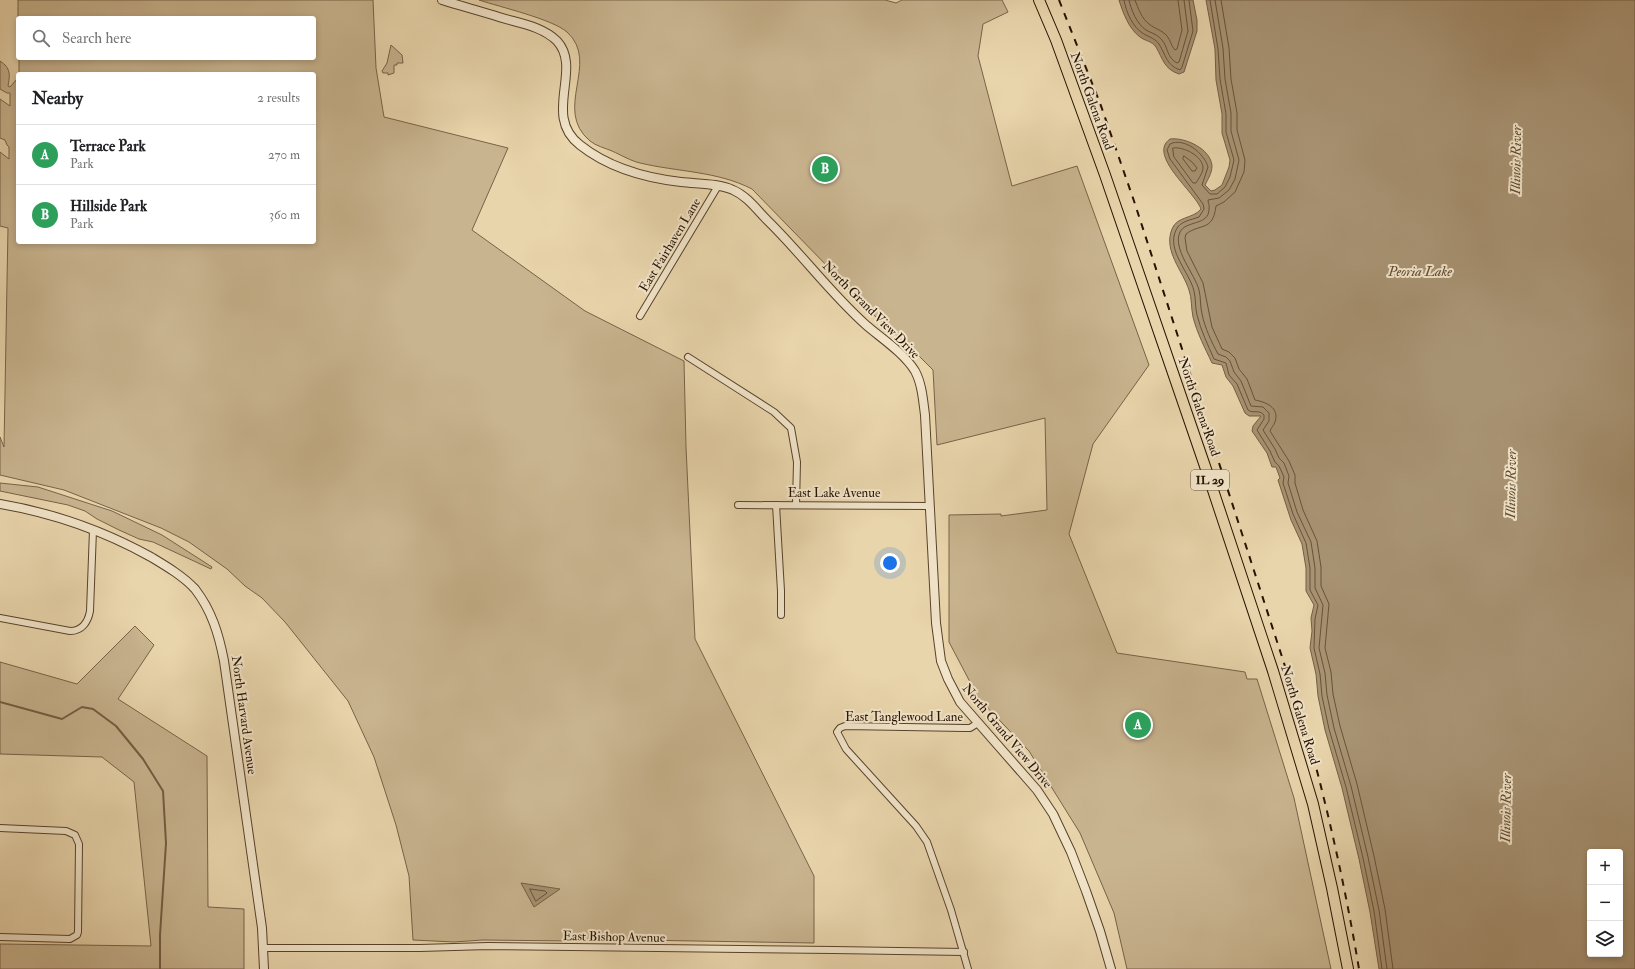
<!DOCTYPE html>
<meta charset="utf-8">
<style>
:root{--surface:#fff;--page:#f2f2f2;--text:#202124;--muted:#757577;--line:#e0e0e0;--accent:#b45309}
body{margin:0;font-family:"IM FELL Double Pica",serif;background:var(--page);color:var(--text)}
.controls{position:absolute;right:12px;bottom:12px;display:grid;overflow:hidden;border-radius:4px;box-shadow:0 2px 6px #0003}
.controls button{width:36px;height:36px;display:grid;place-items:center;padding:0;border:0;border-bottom:1px solid var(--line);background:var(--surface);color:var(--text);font:20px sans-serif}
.you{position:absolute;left:890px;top:563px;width:14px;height:14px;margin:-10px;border:3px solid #fff;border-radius:50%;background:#1a73e8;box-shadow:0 0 0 6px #1a73e833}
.badge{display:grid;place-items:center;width:26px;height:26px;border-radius:50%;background:var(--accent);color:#fff;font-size:13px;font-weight:700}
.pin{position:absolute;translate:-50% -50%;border:2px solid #fff;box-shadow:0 1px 4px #0006}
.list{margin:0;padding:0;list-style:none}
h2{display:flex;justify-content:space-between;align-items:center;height:52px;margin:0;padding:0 16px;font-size:17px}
h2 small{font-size:13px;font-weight:400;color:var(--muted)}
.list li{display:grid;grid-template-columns:26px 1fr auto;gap:12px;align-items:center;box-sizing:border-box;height:60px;padding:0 16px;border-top:1px solid var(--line)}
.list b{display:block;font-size:15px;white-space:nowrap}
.list p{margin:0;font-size:13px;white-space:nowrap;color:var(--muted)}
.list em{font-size:13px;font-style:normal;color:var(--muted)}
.icon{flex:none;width:22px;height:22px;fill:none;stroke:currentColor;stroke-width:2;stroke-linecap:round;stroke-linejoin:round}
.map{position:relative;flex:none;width:1635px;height:969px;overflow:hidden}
.search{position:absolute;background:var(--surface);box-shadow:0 2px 6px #0003;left:16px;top:16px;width:300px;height:44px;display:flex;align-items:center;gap:10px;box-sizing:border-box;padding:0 14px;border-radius:4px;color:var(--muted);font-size:15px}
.panel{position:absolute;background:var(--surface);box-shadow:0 2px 6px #0003;left:16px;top:72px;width:300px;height:172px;border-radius:4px}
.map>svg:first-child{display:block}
.green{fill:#c8b48f;stroke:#786248}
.water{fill:#a79272;stroke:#745e44;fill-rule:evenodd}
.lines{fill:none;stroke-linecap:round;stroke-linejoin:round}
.shore{stroke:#675239;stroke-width:1}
.stream{stroke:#745e44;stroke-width:2}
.minor-casing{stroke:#58422b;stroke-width:8}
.tertiary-casing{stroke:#58422b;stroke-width:10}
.primary-casing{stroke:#271100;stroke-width:12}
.minor{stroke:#f1e4c9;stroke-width:6}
.tertiary{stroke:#f1e4c9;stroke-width:8}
.primary{stroke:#e9d5ac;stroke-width:10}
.rail{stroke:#271100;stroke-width:2;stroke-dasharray:7 7;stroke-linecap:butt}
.labels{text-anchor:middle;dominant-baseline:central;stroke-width:4;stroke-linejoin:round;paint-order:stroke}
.shield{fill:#f1e4c9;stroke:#64503c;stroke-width:1}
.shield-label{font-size:12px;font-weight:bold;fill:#271100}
.street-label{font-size:13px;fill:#271100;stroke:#f1e4c9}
.water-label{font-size:14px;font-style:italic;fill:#614b33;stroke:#f1e4c9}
</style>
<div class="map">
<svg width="1635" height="969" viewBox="0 0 1635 969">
<rect width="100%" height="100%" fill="#e9d5ac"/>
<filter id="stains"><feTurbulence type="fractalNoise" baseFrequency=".005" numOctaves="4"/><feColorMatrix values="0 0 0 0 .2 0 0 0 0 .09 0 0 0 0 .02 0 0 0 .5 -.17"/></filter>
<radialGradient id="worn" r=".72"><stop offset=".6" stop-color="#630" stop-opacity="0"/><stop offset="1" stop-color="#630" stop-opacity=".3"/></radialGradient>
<g class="green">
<path d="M18 0H373L376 68 384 117 508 148 472 230 585 311 684 361 686 447 695 639 814 876V943L577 939 572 941 482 940 454 942 413 940 409 876 396 825 374 757 348 701 285 622 262 598 245 586 227 569 189 542 161 528 64 490 0 475V437L4 447 8 228 0 226V152L9 159V147L7 145 5 140 0 138V99L10 106V93H7L0 89V61C11 68 10 75 8 86L10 87 18 78V242H314V74H19V58H314V18H18Z"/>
<path d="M479 0H885L896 3 902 0H1002L1008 12 983 24 978 56 1012 186 1077 166 1149 365 1093 444 1069 534 1117 653 1245 672 1247 679H1257L1294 798 1331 969H1127L1114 913 1080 833 1029 751 979 699 949 642V515L1001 514V516L1047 510 1045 418 937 445 933 370 913 350 867 309 831 270 752 189C717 171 678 172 640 163 631 161 621 155 612 151 605 148 596 146 590 141 552 109 601 63 567 32 552 19 500 7 479 0Z"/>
<path d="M391 45 402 55 403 63H397V65H394V73L388 75V73H383L382 71 387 63Z"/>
<path d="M0 483 38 487 112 511 162 535 212 567 211 569 153 542 139 539 119 530 97 519 85 511 68 505 0 491Z"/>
<path d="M135 626 154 645 118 699 207 756 208 907 244 909V969H0V944L151 946 134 782 102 757 0 754V662L77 684Z"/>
</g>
<g class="water">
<path d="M1119 0H1193L1197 20V31L1184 72 1179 74C1164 69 1163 59 1156 47 1152 41 1145 41 1140 37 1129 29 1123 13 1119 0Z"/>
<path d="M1206 0H1635V969H1379L1370 912 1359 859 1342 788 1325 730 1318 696 1316 674 1310 648 1312 631 1311 618 1314 605 1306 591V568L1302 544 1291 520 1278 480 1280 478 1276 467H1272L1267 453 1252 431 1253 426 1261 416H1249L1245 413 1233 386 1226 377 1222 365 1212 363C1205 348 1197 333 1193 317 1191 308 1192 298 1189 290 1183 271 1163 251 1172 229 1177 216 1193 219 1201 209 1195 192 1147 155 1170 139 1185 137 1211 149 1212 166 1212 173 1208 179 1205 185L1211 191 1215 190 1222 185 1229 167 1230 160 1222 133V114L1216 80 1215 49ZM1590 852H1620V954H1590Z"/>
<path d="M521 883 560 889 534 907Z"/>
</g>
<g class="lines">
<g class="shore">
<path d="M1124 0C1126 12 1133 28 1144 34 1149 37 1156 39 1159 44 1166 55 1166 65 1180 70L1182 67 1193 31 1189 0"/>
<path d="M1129 0C1131 10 1137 24 1146 30 1151 33 1157 34 1162 40 1168 47 1167 58 1177 63L1179 62 1188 31 1184 0"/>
<path d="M1135 0C1138 8 1142 19 1149 24 1155 29 1162 30 1167 36 1171 41 1171 46 1175 50L1177 49 1182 30 1178 0"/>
<path d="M1210 0 1218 49 1220 79 1226 114V132L1234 160 1230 177 1225 187 1217 194H1210L1202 185 1208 167C1204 153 1184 137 1170 144L1167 150 1170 159 1203 204 1204 209 1199 217C1191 220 1180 221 1176 230 1166 250 1190 273 1194 291 1196 299 1195 307 1197 315 1201 331 1208 345 1214 359L1226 363 1229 375 1237 384 1248 410C1253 414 1259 409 1264 415V419L1257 430 1270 451 1275 462 1279 466 1284 477 1283 483 1293 514 1306 543 1310 568V590L1318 605 1315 619 1314 648 1320 674 1322 696 1329 729 1346 787 1363 858 1374 911 1382 969"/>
<path d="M1215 0 1223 48 1225 79 1231 113V131L1239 160 1235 179 1229 190 1219 198 1208 200C1208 203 1210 206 1209 209 1209 226 1186 220 1180 232 1172 249 1195 274 1199 290 1201 298 1200 306 1202 314 1205 328 1211 341 1218 354L1226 357 1230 361 1234 372 1241 381 1251 406 1263 407 1269 413V421L1263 430 1275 449 1279 458 1284 463 1289 476 1288 483 1297 512 1311 542 1315 568V588L1323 605 1319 648 1325 673 1327 695 1334 728 1351 786 1368 857 1379 910 1387 969"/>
<path d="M1221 0 1229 48 1231 79 1237 113V130L1245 160 1244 172 1235 192 1224 202 1216 206C1213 232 1200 223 1186 234L1185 238 1187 251 1203 283 1212 327 1222 349 1229 352 1235 358 1239 369 1247 379 1255 400C1265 402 1280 407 1275 422 1274 425 1271 428 1270 431L1289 461 1295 475V483L1303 510 1317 541 1321 567V586L1329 604 1325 648 1331 672 1333 694 1340 726 1357 784 1374 856 1385 909 1393 969"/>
<path d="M1173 148C1183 146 1203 156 1203 168 1203 173 1198 179 1196 183H1193L1174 157Z"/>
<path d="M1184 156 1192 162 1197 168 1195 171H1192L1183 159Z"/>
<path d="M530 889 545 891 547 893 536 901Z"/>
</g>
<path class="stream" d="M0 702 62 719 82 707 93 709 116 726 143 759 163 791 166 843 160 935V969"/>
<g class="minor-casing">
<g id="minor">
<path d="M640 316 718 186"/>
<path d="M688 357 774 412 791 428 797 462 796 505"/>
<path d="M738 505 930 506"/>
<path d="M776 505 781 591V615"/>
<path d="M0 618 70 631C82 631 88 622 90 611L93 530"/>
<path d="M0 828 66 831 75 835 79 844 78 932 77 935 70 939 0 937"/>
<path d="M264 948H420L488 946 833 950 964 952"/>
<path d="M968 969 951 910 927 842 916 826 846 749 837 732 840 728 845 726 964 728H970L978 723"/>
</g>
</g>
<g class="tertiary-casing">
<g id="tertiary">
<path d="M442 0C461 6 480 11 499 17 518 23 542 26 557 41 583 69 542 116 580 145 609 168 646 178 681 182 698 184 718 183 733 190 747 196 757 210 767 220 802 254 830 293 866 325 881 338 904 353 915 371 922 384 923 400 925 415L936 623 941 661 948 679 960 702 1037 790 1053 814 1071 852 1086 891 1100 931 1111 969"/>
<path d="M0 504C53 513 104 531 151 557 166 566 183 576 195 589 212 611 219 635 224 661L262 928 264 969"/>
</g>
</g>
<g class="primary-casing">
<path id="primary" d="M1039 0 1056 40 1105 175 1207 472 1273 671 1313 804 1332 888 1348 969"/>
</g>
<use href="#minor" class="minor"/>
<use href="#tertiary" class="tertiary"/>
<use href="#primary" class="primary"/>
<path class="rail" d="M1059 0 1100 103 1134 201 1308 737C1329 814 1346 891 1359 969"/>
</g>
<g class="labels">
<rect class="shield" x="1191" y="470" width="38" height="20" rx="3"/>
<g class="shield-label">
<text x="1210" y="480">IL 29</text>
</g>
<g class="street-label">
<text transform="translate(1092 101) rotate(70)">North Galena Road</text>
<text transform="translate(670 245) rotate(-59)">East Fairhaven Lane</text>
<text transform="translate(871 310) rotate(45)">North Grand View Drive</text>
<text transform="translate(1199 407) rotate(71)">North Galena Road</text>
<text x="834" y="493">East Lake Avenue</text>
<text transform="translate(244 715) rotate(82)">North Harvard Avenue</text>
<text transform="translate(1300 715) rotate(73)">North Galena Road</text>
<text x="904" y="717">East Tanglewood Lane</text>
<text transform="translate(1007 736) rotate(50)">North Grand View Drive</text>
<text transform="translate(614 937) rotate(1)">East Bishop Avenue</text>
</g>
<g class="water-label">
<text transform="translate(1516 160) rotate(-89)">Illinois River</text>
<text x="1420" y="271">Peoria Lake</text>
<text transform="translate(1511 484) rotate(-89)">Illinois River</text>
<text transform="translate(1506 808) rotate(-89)">Illinois River</text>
</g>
</g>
<rect width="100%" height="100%" filter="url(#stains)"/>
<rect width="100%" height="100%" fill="url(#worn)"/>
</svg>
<div class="controls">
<button>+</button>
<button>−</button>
<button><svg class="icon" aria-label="layers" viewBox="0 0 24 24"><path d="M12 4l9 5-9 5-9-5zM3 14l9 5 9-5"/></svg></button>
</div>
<div class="you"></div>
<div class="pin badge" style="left:1138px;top:725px;background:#2e9e5b">A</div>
<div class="pin badge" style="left:825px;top:169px;background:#2e9e5b">B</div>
<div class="search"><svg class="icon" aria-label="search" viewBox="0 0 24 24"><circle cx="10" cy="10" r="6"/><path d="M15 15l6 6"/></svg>Search here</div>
<section class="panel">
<h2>Nearby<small>2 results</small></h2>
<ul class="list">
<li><span class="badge" style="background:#2e9e5b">A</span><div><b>Terrace Park</b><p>Park</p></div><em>270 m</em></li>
<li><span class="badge" style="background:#2e9e5b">B</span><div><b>Hillside Park</b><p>Park</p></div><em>360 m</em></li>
</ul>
</section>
</div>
